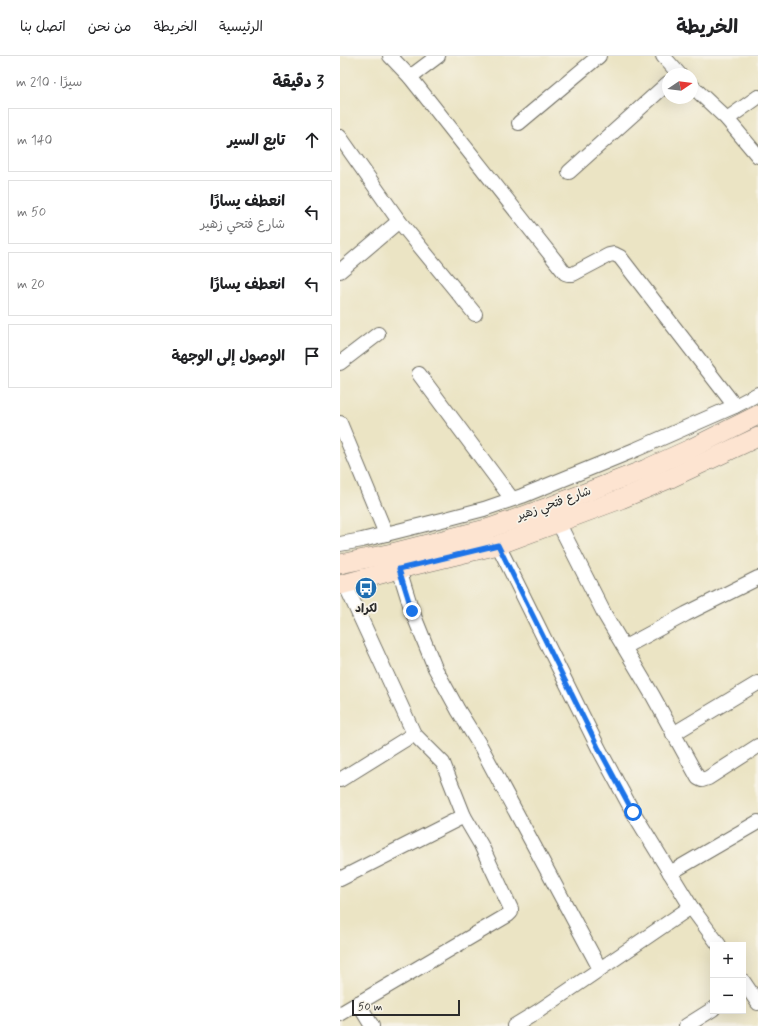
<!DOCTYPE html>
<html lang="ar">
<meta charset="utf-8">
<style>
:root{--surface:#fff;--page:#f6f6f6;--text:#202124;--muted:#757577;--line:#e0e0e0}
body{margin:0;font-family:Mynerve,"Playpen Sans Arabic",sans-serif;background:var(--page);color:var(--text);direction:rtl}
.controls{position:absolute;right:12px;bottom:12px;display:grid;overflow:hidden;border-radius:0px;box-shadow:0 4px 16px #0002}
.controls button{width:36px;height:36px;display:grid;place-items:center;padding:0;border:0;border-bottom:1px solid var(--line);background:var(--surface);color:var(--text);font:20px sans-serif}
.compass{position:absolute;left:322px;top:12px;width:36px;height:36px;border-radius:50%;background:var(--surface);box-shadow:0 4px 16px #0002;rotate:77deg}
.scale{position:absolute;left:12px;bottom:10px;width:108px;box-sizing:border-box;padding-left:4px;border:2px solid #2b2b2b;border-top:0;font-size:11px;line-height:14px;white-space:nowrap;color:#2b2b2b;-webkit-text-stroke:3px #f7f3e8;paint-order:stroke}
.stop{position:absolute;width:12px;height:12px;margin:-9px;border:3px solid #1a73e8;border-radius:50%;background:#fff}
.stop.end{background:#1a73e8;border-color:#fff;box-shadow:0 1px 4px #0008}
.list{margin:0;padding:0;list-style:none}
h2{display:flex;justify-content:space-between;align-items:center;height:52px;margin:0;padding:0 16px;font-size:17px}
h2 small{font-size:13px;font-weight:400;color:var(--muted)}
.list li{display:grid;grid-template-columns:26px 1fr auto;gap:12px;align-items:center;box-sizing:border-box;height:64px;margin:0 8px 8px;padding:0 8px;border:1px solid var(--line);border-radius:0px}
.list b{display:block;font-size:15px;white-space:nowrap}
.list p{margin:0;font-size:13px;white-space:nowrap;color:var(--muted)}
.list em{font-size:13px;font-style:normal;color:var(--muted)}
.icon{flex:none;width:22px;height:22px;fill:none;stroke:currentColor;stroke-width:2;stroke-linecap:round;stroke-linejoin:round}
.map{position:relative;flex:none;width:418px;height:970px;overflow:hidden;direction:ltr}
header{display:flex;align-items:center;gap:24px;box-sizing:border-box;height:56px;padding:0 20px;background:var(--surface);border-bottom:1px solid var(--line)}
header strong{font-size:19px}
nav{display:flex;gap:22px;margin-inline-start:auto;font-size:14px}
main{display:flex}
aside{flex:1;background:var(--surface)}
.map>svg:first-child{display:block}
.lines{fill:none;stroke-linecap:round;stroke-linejoin:round}
.street-casing{stroke:#6e6c61;stroke-width:16}
.secondary-casing{stroke:#6e6c61;stroke-width:20}
.street{stroke:#fff;stroke-width:14}
.secondary{stroke:#fde4d1;stroke-width:19}
.route{stroke:#1a73e8;stroke-width:5}
.labels{text-anchor:middle;dominant-baseline:central;stroke-width:3.5;stroke-linejoin:round;paint-order:stroke}
.street-label{font-size:12px;fill:#2b2b2b;stroke:#f7f3e8}
.poi-label{font-size:12px;font-weight:bold;fill:#2b2b2b;stroke:#f7f3e8}
</style>
<header>
<strong>الخريطة</strong>
<nav><a>الرئيسية</a><a>الخريطة</a><a>من نحن</a><a>اتصل بنا</a></nav>
</header>
<main>
<div class="map">
<svg width="418" height="970" viewBox="0 0 418 970">
<rect width="100%" height="100%" fill="#f7f3e8"/>
<filter id="ink" filterUnits="userSpaceOnUse"><feTurbulence type="fractalNoise" baseFrequency=".025" numOctaves="2"/><feDisplacementMap in="SourceGraphic" scale="8" xChannelSelector="R" yChannelSelector="G"/><feConvolveMatrix kernelMatrix="1 2 1 2 8 2 1 2 1" color-interpolation-filters="sRGB"/></filter>
<filter id="wash" filterUnits="userSpaceOnUse"><feTurbulence type="fractalNoise" baseFrequency=".012" numOctaves="4" result="noise"/><feDisplacementMap in="SourceGraphic" scale="16" xChannelSelector="R" yChannelSelector="G"/><feGaussianBlur stdDeviation="0.9" result="paint"/><feColorMatrix in="noise" values="0 0 0 0 0 0 0 0 0 0 0 0 0 0 0 0 0 1.4 0 .05"/><feComposite in="paint" operator="in"/></filter>
<g filter="url(#wash)">
<rect width="100%" height="100%" fill="#ebe4c4"/>
</g>
<g filter="url(#ink)">
<g class="lines">
<g class="street-casing">
<g id="street">
<path d="M50 0 70 21 225 217 228 218H233L269 199 274 198 280 201 395 350"/>
<path d="M323 0 339 18"/>
<path d="M70 21 98 0"/>
<path d="M352 30 387 63 418 100"/>
<path d="M387 63 418 41"/>
<path d="M179 67 259 0"/>
<path d="M0 81 59 165 135 258"/>
<path d="M229 116 328 27"/>
<path d="M0 215 59 165"/>
<path d="M0 307 38 278"/>
<path d="M79 318 172 443"/>
<path d="M0 367 46 478"/>
<path d="M218 466 265 559 313 640 358 722 362 724 368 722 418 690"/>
<path d="M0 488 22 484 106 463 144 453 182 440 297 393 395 350 418 338"/>
<path d="M158 489 259 693 293 756 351 851 379 889"/>
<path d="M59 513 72 555 95 612 118 654 141 691 260 913"/>
<path d="M285 591 346 558 418 522"/>
<path d="M333 678 418 627"/>
<path d="M0 724 74 678"/>
<path d="M330 817 418 766"/>
<path d="M0 823 124 760"/>
<path d="M403 925 418 947"/>
<path d="M18 947 32 970"/>
<path d="M0 958 168 859 171 856V853L141 789 124 760 103 707 74 678 5 528"/>
<path d="M174 970 197 956 351 851"/>
<path d="M346 970 373 953"/>
</g>
</g>
<g class="secondary-casing">
<g id="secondary">
<path d="M0 508 52 497 150 472 211 450 306 413 350 393 418 359"/>
<path d="M0 529 59 513 158 489 281 443 331 422 418 381"/>
</g>
</g>
<use href="#street" class="street"/>
<use href="#secondary" class="secondary"/>
</g>
</g>
<g class="lines" filter="url(#ink)">
<path class="route" d="M72 555 59 513 158 489 259 693 293 756"/>
</g>
<defs>
<g id="bus-disc" transform="scale(1.15)"><circle r="9.5" fill="#1f6fb2" stroke="#f7f3e8"/><path d="M-5-6H5V4H4V6H2V4H-2V6H-4V4H-5ZM-3.5-4V0h7V-4ZM-3.5 1.2v1.5H-2V1.2ZM2 1.2v1.5H3.5V1.2Z" fill="#fff"/></g>
</defs>
<g fill-rule="evenodd">
<use href="#bus-disc" x="26" y="532"/>
</g>
<g class="labels">
<g class="street-label">
<text transform="translate(214 448) rotate(-20)">شارع فتحي زهير</text>
</g>
<g class="poi-label">
<text x="26" y="553">لكراد</text>
</g>
</g>
</svg>
<div class="controls">
<button>+</button>
<button>−</button>
</div>
<svg class="compass" viewBox="-18 -18 36 36"><path d="M0-13l5 13h-10z" fill="#e53935"/><path d="M0 13l5-13h-10z" fill="#757577"/></svg>
<div class="scale">50 m</div>
<div class="stop" style="left:293px;top:756px"></div>
<div class="stop end" style="left:72px;top:555px"></div>
</div>
<aside>
<h2>3 دقيقة<small>سيرًا · 210 m</small></h2>
<ul class="list">
<li><svg class="icon" aria-label="ahead" viewBox="0 0 24 24"><path d="M12 20V5M6 11l6-6 6 6"/></svg><div><b>تابع السير</b></div><em>140 m</em></li>
<li><svg class="icon" aria-label="left" viewBox="0 0 24 24"><path d="M17 20v-9H6M10 6l-5 5 5 5"/></svg><div><b>انعطف يسارًا</b><p>شارع فتحي زهير</p></div><em>50 m</em></li>
<li><svg class="icon" aria-label="left" viewBox="0 0 24 24"><path d="M17 20v-9H6M10 6l-5 5 5 5"/></svg><div><b>انعطف يسارًا</b></div><em>20 m</em></li>
<li><svg class="icon" aria-label="arrive" viewBox="0 0 24 24"><path d="M6 21V4h12l-3 4 3 4H6"/></svg><div><b>الوصول إلى الوجهة</b></div></li>
</ul>
</aside>
</main>
